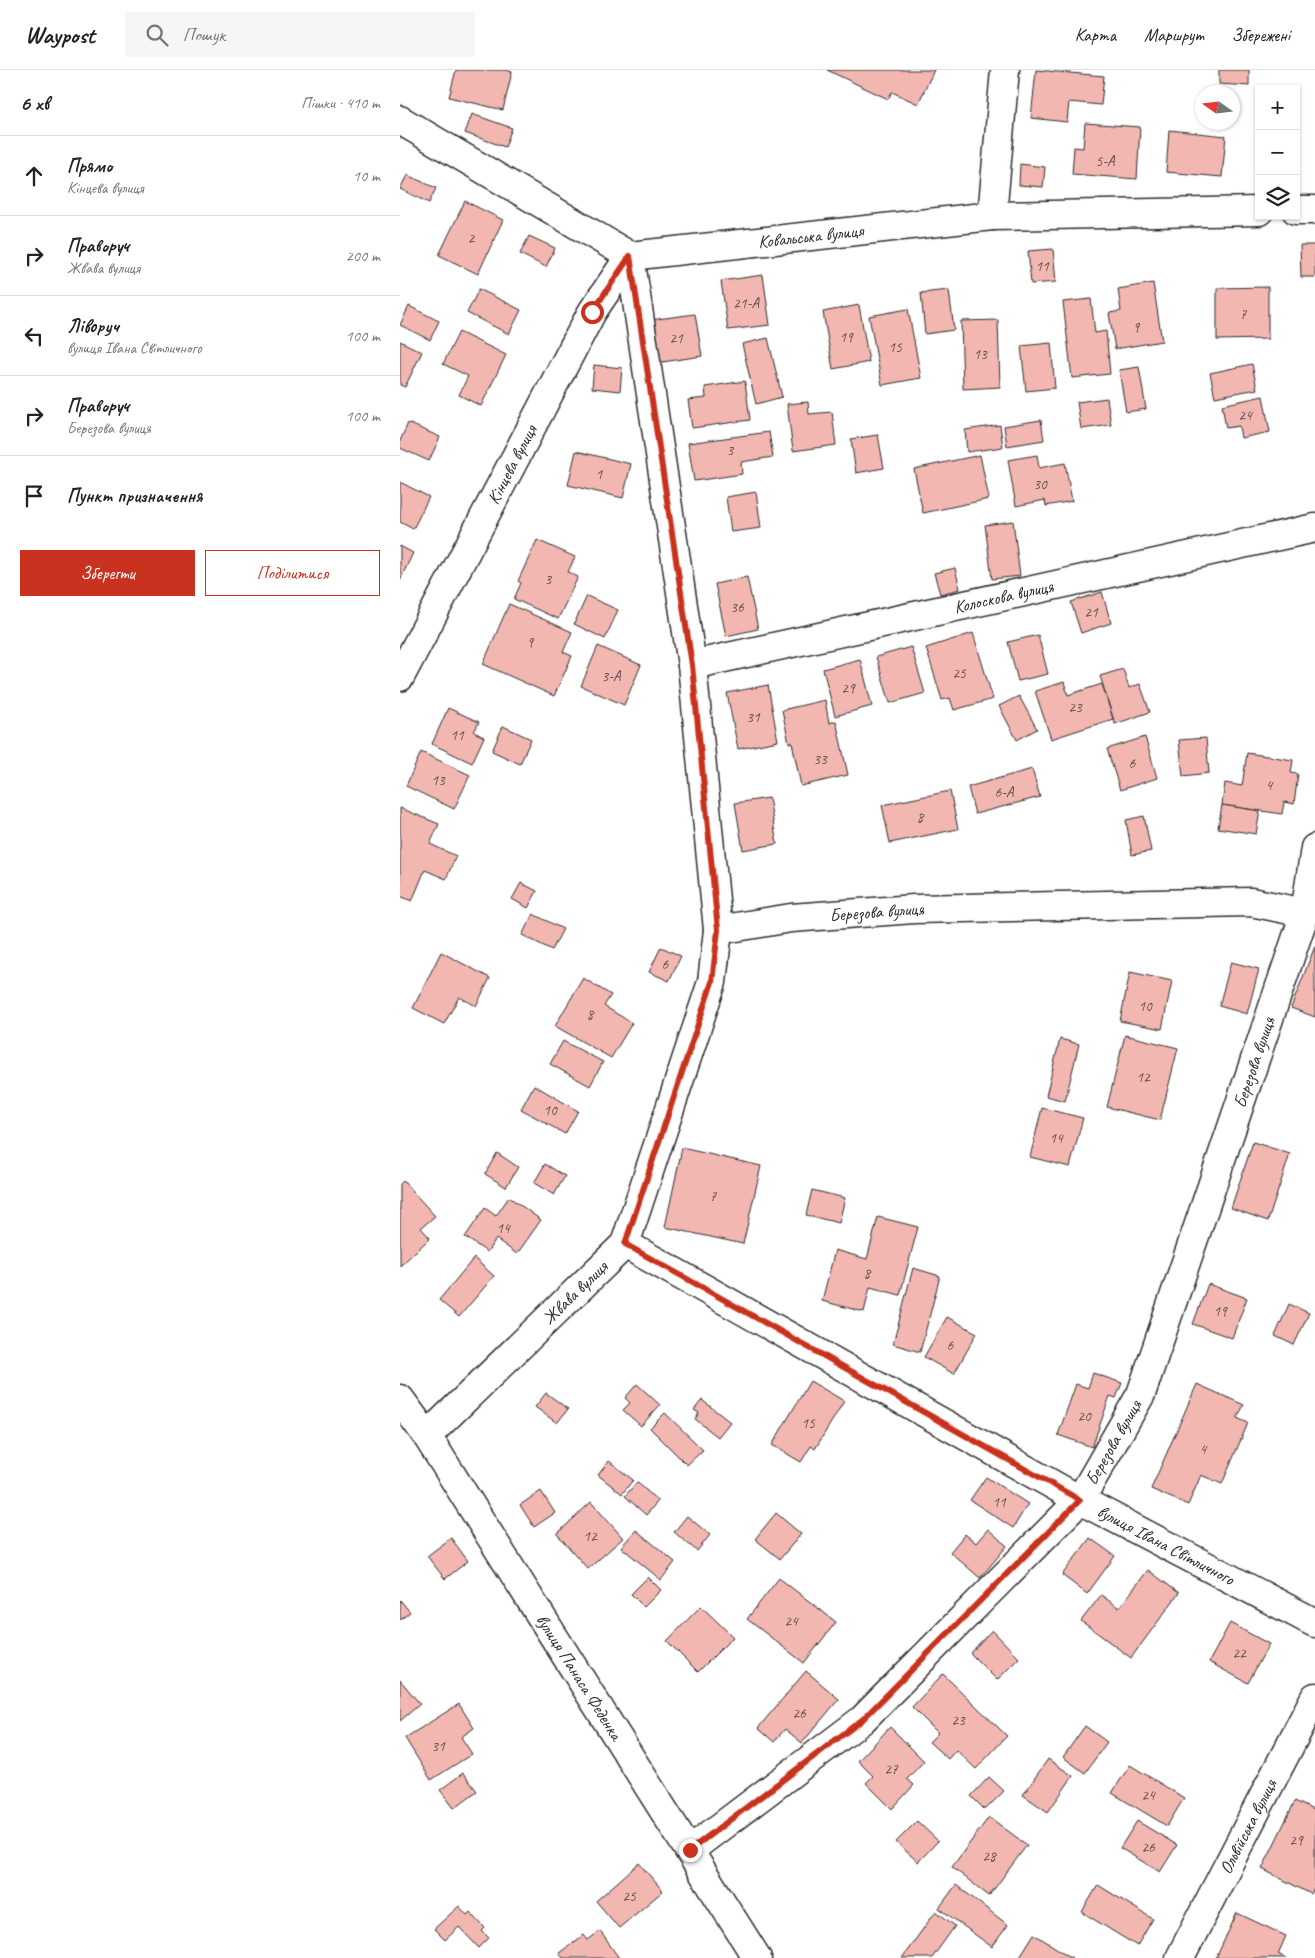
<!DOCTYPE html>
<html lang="uk">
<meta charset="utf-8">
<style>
:root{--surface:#fff;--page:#f6f6f6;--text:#222;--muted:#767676;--line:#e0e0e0;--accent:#c8321e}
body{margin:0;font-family:Caveat,sans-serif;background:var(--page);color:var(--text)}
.controls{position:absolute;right:15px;top:15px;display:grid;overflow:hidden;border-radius:0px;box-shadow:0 1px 4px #0004}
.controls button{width:45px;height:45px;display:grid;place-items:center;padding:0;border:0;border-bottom:1px solid var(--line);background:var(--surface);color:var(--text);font:25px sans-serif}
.compass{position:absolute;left:795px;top:15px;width:45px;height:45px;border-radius:50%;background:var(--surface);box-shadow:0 1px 4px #0004;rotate:284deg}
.stop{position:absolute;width:15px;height:15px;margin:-11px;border:4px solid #c8321e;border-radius:50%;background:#fff}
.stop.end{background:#c8321e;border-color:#fff;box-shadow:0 1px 5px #0008}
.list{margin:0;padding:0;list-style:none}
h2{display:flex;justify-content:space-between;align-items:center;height:65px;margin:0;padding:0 20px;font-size:21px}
h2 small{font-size:16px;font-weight:400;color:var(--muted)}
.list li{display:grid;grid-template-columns:32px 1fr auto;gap:15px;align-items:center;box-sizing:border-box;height:80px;padding:0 20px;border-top:1px solid var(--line)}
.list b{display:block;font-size:19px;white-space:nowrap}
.list p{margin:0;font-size:16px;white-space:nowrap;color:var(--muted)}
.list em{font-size:16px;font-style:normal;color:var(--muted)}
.actions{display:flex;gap:10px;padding:15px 20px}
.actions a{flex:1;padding:11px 0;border:1px solid var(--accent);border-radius:0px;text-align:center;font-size:18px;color:var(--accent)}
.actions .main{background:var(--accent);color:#fff}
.icon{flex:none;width:28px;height:28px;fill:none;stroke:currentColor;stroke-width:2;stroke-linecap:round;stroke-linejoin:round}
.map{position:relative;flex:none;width:915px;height:1888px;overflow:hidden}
header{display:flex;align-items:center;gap:30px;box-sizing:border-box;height:70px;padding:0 25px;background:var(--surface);border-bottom:1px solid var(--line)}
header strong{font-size:24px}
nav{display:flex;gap:28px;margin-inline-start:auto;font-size:18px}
.search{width:350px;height:45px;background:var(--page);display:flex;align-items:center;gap:12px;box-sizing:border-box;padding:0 18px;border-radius:0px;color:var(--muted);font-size:19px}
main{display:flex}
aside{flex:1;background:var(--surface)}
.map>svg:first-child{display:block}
.building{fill:#f3b7b2;stroke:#2b2b2b}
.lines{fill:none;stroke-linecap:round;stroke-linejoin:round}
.minor-casing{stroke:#2b2b2b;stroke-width:31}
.minor{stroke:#fff;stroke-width:28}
.route{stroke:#c8321e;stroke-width:6}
.labels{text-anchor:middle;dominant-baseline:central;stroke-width:4;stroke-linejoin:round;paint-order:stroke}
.number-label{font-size:15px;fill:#5d4e4d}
.street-label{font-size:18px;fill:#2b2b2b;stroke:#fff}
</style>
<header>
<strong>Waypost</strong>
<div class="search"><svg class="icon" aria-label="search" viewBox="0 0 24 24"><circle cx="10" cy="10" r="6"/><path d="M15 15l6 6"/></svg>Пошук</div>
<nav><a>Карта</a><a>Маршрут</a><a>Збережені</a></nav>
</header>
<main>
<aside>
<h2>6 хв<small>Пішки · 410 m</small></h2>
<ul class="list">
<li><svg class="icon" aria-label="ahead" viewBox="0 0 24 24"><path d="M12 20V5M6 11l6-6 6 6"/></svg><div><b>Прямо</b><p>Кінцева вулиця</p></div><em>10 m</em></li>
<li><svg class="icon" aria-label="right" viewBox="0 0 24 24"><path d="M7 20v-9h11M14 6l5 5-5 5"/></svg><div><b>Праворуч</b><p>Жвава вулиця</p></div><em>200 m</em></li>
<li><svg class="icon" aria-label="left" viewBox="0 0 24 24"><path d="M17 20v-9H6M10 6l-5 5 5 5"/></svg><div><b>Ліворуч</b><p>вулиця Івана Світличного</p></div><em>100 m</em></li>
<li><svg class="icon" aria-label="right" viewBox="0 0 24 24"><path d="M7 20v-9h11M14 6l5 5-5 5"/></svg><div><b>Праворуч</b><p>Березова вулиця</p></div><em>100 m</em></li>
<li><svg class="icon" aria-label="arrive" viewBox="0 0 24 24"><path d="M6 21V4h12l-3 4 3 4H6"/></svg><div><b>Пункт призначення</b></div></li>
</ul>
<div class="actions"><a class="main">Зберегти</a><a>Поділитися</a></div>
</aside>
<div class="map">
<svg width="915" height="1888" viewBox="0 0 915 1888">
<rect width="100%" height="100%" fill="#fff"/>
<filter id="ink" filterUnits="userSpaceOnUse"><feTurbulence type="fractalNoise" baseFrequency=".02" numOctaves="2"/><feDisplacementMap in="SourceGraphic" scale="10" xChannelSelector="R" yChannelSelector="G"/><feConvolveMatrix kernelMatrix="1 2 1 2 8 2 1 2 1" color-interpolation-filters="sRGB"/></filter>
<g filter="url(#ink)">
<g class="building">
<path d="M56 0H106L112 2 103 40 49 27Z"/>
<path d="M427 0H534L518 34 492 22 488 29Z"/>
<path d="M636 0 704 6 701 35 669 32 667 52 631 48Z"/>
<path d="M819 0H849V16L819 14Z"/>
<path d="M72 44 112 58 105 77 65 63Z"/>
<path d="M685 53 740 57 737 109 672 104 674 77 683 78Z"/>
<path d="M769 60 826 66 822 107 766 102Z"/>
<path d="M620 94 645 97 643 117 619 115Z"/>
<path d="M7 105 36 118 29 133 0 119Z"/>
<path d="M65 131 103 150 78 204 39 185Z"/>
<path d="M129 166 155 178 146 197 120 184Z"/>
<path d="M900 175H915V207H901Z"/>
<path d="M653 179 656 212 631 214 628 181Z"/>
<path d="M363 205 370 255 328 260 321 211Z"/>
<path d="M753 213 762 271 715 279 709 243 721 241 718 219Z"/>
<path d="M868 217V269L817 270V218Z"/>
<path d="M79 219 121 240 109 264 67 243Z"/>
<path d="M549 220 554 260 525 264 521 223Z"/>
<path d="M691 229 695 263 706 261 710 304 672 308 663 232Z"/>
<path d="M459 235 469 292 433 299 423 242Z"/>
<path d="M9 236 39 251 30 270 0 255Z"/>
<path d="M508 239 521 308 482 315 469 246Z"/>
<path d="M295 244 302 286 256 293 250 250Z"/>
<path d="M598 250 600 317 563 319 561 251Z"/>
<path d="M59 262 106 285 81 336 59 325 68 306 43 294Z"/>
<path d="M368 268 382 327 356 334 342 274Z"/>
<path d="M0 271 22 282 5 317 0 315Z"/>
<path d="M651 273 655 318 626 321 621 276Z"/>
<path d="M852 294 857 319 815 327 810 303Z"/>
<path d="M194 295 222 298 220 321 192 318Z"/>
<path d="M739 297 746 339 726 342 719 300Z"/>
<path d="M345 311 350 350 292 358 288 330 306 328 305 317Z"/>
<path d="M863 326 870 362 841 368 839 356 826 358 822 335Z"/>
<path d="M707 328 711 355 681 359 677 332Z"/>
<path d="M408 332 409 344 432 342 436 375 393 381 387 334Z"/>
<path d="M641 350 644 370 607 376 604 356Z"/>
<path d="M8 353 40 367 29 391 0 378V371Z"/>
<path d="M600 355 603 377 567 382 565 360Z"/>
<path d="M369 362 373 387 341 392 342 404 294 411 288 373Z"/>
<path d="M478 365 484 398 456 403 451 369Z"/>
<path d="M176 381 231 394 223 428 168 415Z"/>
<path d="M580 385 589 429 523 443 514 399Z"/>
<path d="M637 385 639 398 665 393 672 431 646 436 645 430 616 436 608 390Z"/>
<path d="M0 412 29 427 13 459 0 452Z"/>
<path d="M356 422 361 458 331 462 326 427Z"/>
<path d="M613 451 620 506 592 509 585 455Z"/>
<path d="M137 470 175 487 168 502 178 507 158 549 114 529 121 513 118 511Z"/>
<path d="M0 476 13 483 0 510Z"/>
<path d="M555 498 560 519 540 524 534 503Z"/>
<path d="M347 507 358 559 326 566 315 514Z"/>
<path d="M702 522 711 553 681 563 671 532Z"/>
<path d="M187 526 218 540 205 569 174 554Z"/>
<path d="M109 534 172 562 163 582 172 586 154 626 83 594Z"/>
<path d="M573 563 593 629 554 640 550 628 542 630 526 578Z"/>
<path d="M638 565 648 604 618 611 608 572Z"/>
<path d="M198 576 241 595 224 635 181 616Z"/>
<path d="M511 577 525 623 490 633 476 587Z"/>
<path d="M460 589 472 636 435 646 423 599Z"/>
<path d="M723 599 729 618 740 614 750 642 715 654 700 606Z"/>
<path d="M664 612 668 625 702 614 713 649 651 669 635 621Z"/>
<path d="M368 615 378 671 338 679 327 623Z"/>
<path d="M619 626 637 659 617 670 599 636Z"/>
<path d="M425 630 429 653 436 651 448 705 401 716 392 672 389 673 382 640Z"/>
<path d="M48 638 79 652 74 662 84 667 72 693 32 674Z"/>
<path d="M103 656 131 669 120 694 92 681Z"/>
<path d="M745 667 757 708 720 720 707 679Z"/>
<path d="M806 668 809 703 783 706 779 670Z"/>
<path d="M21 682 70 705 54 739 6 716Z"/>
<path d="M847 683 893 690 891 703 898 704 894 734 884 732 882 744 822 735 825 713 842 716Z"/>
<path d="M632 699 640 727 575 744 568 717Z"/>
<path d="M550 721 558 759 490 773 482 735Z"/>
<path d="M369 728 377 774 343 780 335 733Z"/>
<path d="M822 735 860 741 856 764 818 758Z"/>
<path d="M0 738 39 754 30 774 56 786 46 809 25 800 12 831 0 826Z"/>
<path d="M744 746 751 781 732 785 726 750Z"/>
<path d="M121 813 137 821 128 838 112 829Z"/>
<path d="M133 844 163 859 152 880 122 865Z"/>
<path d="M915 876V947L891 938Z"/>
<path d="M261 877 281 886 269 911 249 902Z"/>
<path d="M41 882 90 908 76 936 59 927 44 954 13 938Z"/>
<path d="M831 892 859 899 847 944 819 936Z"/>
<path d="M730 902 772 911 762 959 720 951Z"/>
<path d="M183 908 211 925 204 936 232 953 211 988 155 956Z"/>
<path d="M725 965 778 978 760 1050 707 1037Z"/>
<path d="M660 969 679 974 665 1031 646 1026Z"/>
<path d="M163 971 203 992 190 1016 150 994Z"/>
<path d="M134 1015 178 1041 165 1064 121 1039Z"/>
<path d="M642 1038 683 1048 670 1097 630 1087Z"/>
<path d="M853 1072 890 1084 868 1151 831 1138Z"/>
<path d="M282 1078 361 1096 343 1174 265 1157Z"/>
<path d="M97 1083 118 1097 106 1117 85 1104Z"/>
<path d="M145 1094 165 1106 154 1125 134 1113Z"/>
<path d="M3 1111 35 1146 21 1158 30 1168 0 1196V1114Z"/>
<path d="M412 1120 445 1128 439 1153 406 1145Z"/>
<path d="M109 1127 141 1150 117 1184 96 1169 87 1182 65 1167 85 1138 96 1146Z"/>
<path d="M478 1147 518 1157 500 1225 470 1217 464 1242 422 1231 435 1180 467 1189Z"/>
<path d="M74 1188 94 1206 59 1247 39 1230Z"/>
<path d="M513 1198 540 1206 520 1282 493 1274Z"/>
<path d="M808 1214 847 1228 832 1268 793 1254Z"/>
<path d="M889 1234 909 1243 894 1275 875 1266Z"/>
<path d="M547 1247 577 1263 554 1304 524 1287Z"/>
<path d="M693 1303 722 1313 716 1328 710 1326 692 1377 658 1365 676 1314 688 1318Z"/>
<path d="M410 1311 444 1331 415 1379 411 1376 401 1392 372 1375Z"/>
<path d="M237 1314 260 1335 241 1356 223 1340 230 1333 225 1328Z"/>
<path d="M797 1314 844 1335 837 1348 848 1353 822 1414 801 1405 788 1435 751 1419Z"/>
<path d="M146 1323 168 1339 157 1353 135 1337Z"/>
<path d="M302 1330 330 1352 318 1367 295 1349 299 1343 294 1340Z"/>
<path d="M265 1343 303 1380 287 1395 250 1358Z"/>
<path d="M209 1391 233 1410 222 1424 198 1405Z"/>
<path d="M586 1407 628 1434 613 1458 570 1430Z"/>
<path d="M237 1412 258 1431 246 1445 225 1426Z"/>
<path d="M141 1421 155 1443 134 1457 120 1435Z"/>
<path d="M191 1432 223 1468 188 1499 157 1464Z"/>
<path d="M376 1443 401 1464 380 1489 355 1469Z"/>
<path d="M287 1446 310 1465 297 1481 274 1462Z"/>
<path d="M588 1459 607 1476 580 1508 550 1482 565 1464 576 1473Z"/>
<path d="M236 1460 275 1492 261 1510 221 1477Z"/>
<path d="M51 1468 68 1491 45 1509 27 1486Z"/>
<path d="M690 1468 715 1486 687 1524 662 1505Z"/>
<path d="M748 1500 779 1523 731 1588 681 1551 701 1525 719 1538Z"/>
<path d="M248 1507 261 1520 244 1537 231 1524Z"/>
<path d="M379 1508 436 1552 404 1593 347 1549Z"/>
<path d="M0 1530 10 1542 0 1550Z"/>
<path d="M301 1536 333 1567 298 1602 267 1571Z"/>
<path d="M830 1553 869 1574 848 1613 809 1592Z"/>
<path d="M592 1560 619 1588 597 1610 570 1583Z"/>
<path d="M406 1601 439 1629 402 1673 385 1659 374 1672 358 1658Z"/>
<path d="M543 1604 607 1666 576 1699 556 1680 548 1689 529 1672 538 1663 512 1637Z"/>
<path d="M0 1610 20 1634 0 1651Z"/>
<path d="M59 1634 74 1658 61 1667 72 1684 31 1710 5 1668Z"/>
<path d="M685 1656 707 1672 685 1703 663 1687Z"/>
<path d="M490 1657 524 1691 507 1709 514 1715 492 1739 466 1713 473 1706 458 1691Z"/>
<path d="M648 1689 673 1706 648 1742 623 1725Z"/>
<path d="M730 1695 784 1728 767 1756 712 1723Z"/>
<path d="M63 1703 77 1721 54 1738 40 1720Z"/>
<path d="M589 1707 604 1721 585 1740 571 1726Z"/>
<path d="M895 1731 915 1741V1817L911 1824 862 1799Z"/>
<path d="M589 1747 627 1775 589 1826 552 1797Z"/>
<path d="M517 1751 538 1771 518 1792 496 1772Z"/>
<path d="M737 1751 777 1775 760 1802 720 1778Z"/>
<path d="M239 1793 263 1821 219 1858 196 1831Z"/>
<path d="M556 1815 608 1855 592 1877 539 1838Z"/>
<path d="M698 1815 753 1849 737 1876 682 1842Z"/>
<path d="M59 1836 67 1845 70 1842 85 1858 82 1861 89 1868 79 1878 59 1857 45 1870 34 1859Z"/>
<path d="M536 1841 555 1856 532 1888H502Z"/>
<path d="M837 1843 886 1866 878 1884 886 1888H816Z"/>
<path d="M200 1861 219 1888H163L159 1883 184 1865 188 1870Z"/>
<path d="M634 1864 672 1888H619Z"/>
</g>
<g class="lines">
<g class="minor-casing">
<g id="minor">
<path id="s1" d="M0 50 230 186 592 146 859 141"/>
<path d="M896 140H915"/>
<path d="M592 146 605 0"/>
<path id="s2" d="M292 595 915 458"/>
<path id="s3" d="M0 607 192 242 230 186"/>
<path id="s4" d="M318 860 391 848 514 839 851 832 905 843"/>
<path id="s5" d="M225 1174 680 1430 915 1553"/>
<path id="s6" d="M0 1329 27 1366 357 1888"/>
<path id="s7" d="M27 1366 225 1174 312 912 318 860 292 595 230 186"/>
<path id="s8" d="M290 1780 462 1650 680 1430 741 1324 905 843 915 778"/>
<path id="s9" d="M780 1888 915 1627"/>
</g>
</g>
<use href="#minor" class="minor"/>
</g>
</g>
<g class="lines" filter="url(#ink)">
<path class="route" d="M192 242 230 186 292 595 318 860 312 912 225 1174 680 1430 462 1650 290 1780"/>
</g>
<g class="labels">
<g class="number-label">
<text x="705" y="91">5-А</text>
<text x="71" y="168">2</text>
<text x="642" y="196">11</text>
<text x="346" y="233">21-А</text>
<text x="843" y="244">7</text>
<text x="736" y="257">9</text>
<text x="446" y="267">19</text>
<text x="276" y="268">21</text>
<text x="495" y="277">15</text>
<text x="580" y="284">13</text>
<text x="845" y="345">24</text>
<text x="330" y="380">3</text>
<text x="199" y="404">1</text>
<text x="640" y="414">30</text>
<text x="148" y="509">3</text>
<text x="337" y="537">36</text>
<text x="691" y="542">21</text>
<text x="130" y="572">9</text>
<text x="559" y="603">25</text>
<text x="211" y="606">3-А</text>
<text x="448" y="618">29</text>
<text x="675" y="637">23</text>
<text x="353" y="647">31</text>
<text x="57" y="665">11</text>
<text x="420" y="689">33</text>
<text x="732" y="693">6</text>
<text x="38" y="710">13</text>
<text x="869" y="715">4</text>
<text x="604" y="722">6-А</text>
<text x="520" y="747">8</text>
<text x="265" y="894">6</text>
<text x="745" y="936">10</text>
<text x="190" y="944">8</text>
<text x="743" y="1007">12</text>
<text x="150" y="1040">10</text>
<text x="656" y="1068">14</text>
<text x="313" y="1126">7</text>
<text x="103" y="1158">14</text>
<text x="467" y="1203">8</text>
<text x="820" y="1241">19</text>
<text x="550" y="1275">6</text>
<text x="684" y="1346">20</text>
<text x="408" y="1353">15</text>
<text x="803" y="1379">4</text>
<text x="599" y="1432">11</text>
<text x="190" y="1466">12</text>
<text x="391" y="1551">24</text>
<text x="839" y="1583">22</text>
<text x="399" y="1643">26</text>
<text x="558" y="1650">23</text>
<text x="38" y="1676">31</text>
<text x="491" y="1699">27</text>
<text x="748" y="1725">24</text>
<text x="896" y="1770">29</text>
<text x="748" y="1777">26</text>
<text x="589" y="1786">28</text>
<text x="229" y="1826">25</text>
</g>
<g class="street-label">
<text stroke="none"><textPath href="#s1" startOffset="449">Ковальська вулиця</textPath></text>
<text stroke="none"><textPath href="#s3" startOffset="240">Кінцева вулиця</textPath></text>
<text stroke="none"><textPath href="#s2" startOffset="319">Колоскова вулиця</textPath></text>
<text stroke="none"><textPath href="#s4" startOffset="160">Березова вулиця</textPath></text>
<text stroke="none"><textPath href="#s8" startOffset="998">Березова вулиця</textPath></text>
<text stroke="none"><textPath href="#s7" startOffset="206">Жвава вулиця</textPath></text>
<text stroke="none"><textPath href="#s8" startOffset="592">Березова вулиця</textPath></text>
<text stroke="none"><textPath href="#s5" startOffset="619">вулиця Івана Світличного</textPath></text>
<text stroke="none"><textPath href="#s6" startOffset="331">вулиця Панаса Феденка</textPath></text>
<text stroke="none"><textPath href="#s9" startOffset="148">Ольвійська вулиця</textPath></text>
</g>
</g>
</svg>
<div class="controls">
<button>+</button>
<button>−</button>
<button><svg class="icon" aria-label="layers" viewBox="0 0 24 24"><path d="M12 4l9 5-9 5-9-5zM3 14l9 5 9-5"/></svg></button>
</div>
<svg class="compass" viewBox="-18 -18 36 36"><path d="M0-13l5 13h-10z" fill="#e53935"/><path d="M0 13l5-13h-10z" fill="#767676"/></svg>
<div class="stop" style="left:192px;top:242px"></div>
<div class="stop end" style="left:290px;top:1780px"></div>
</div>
</main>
